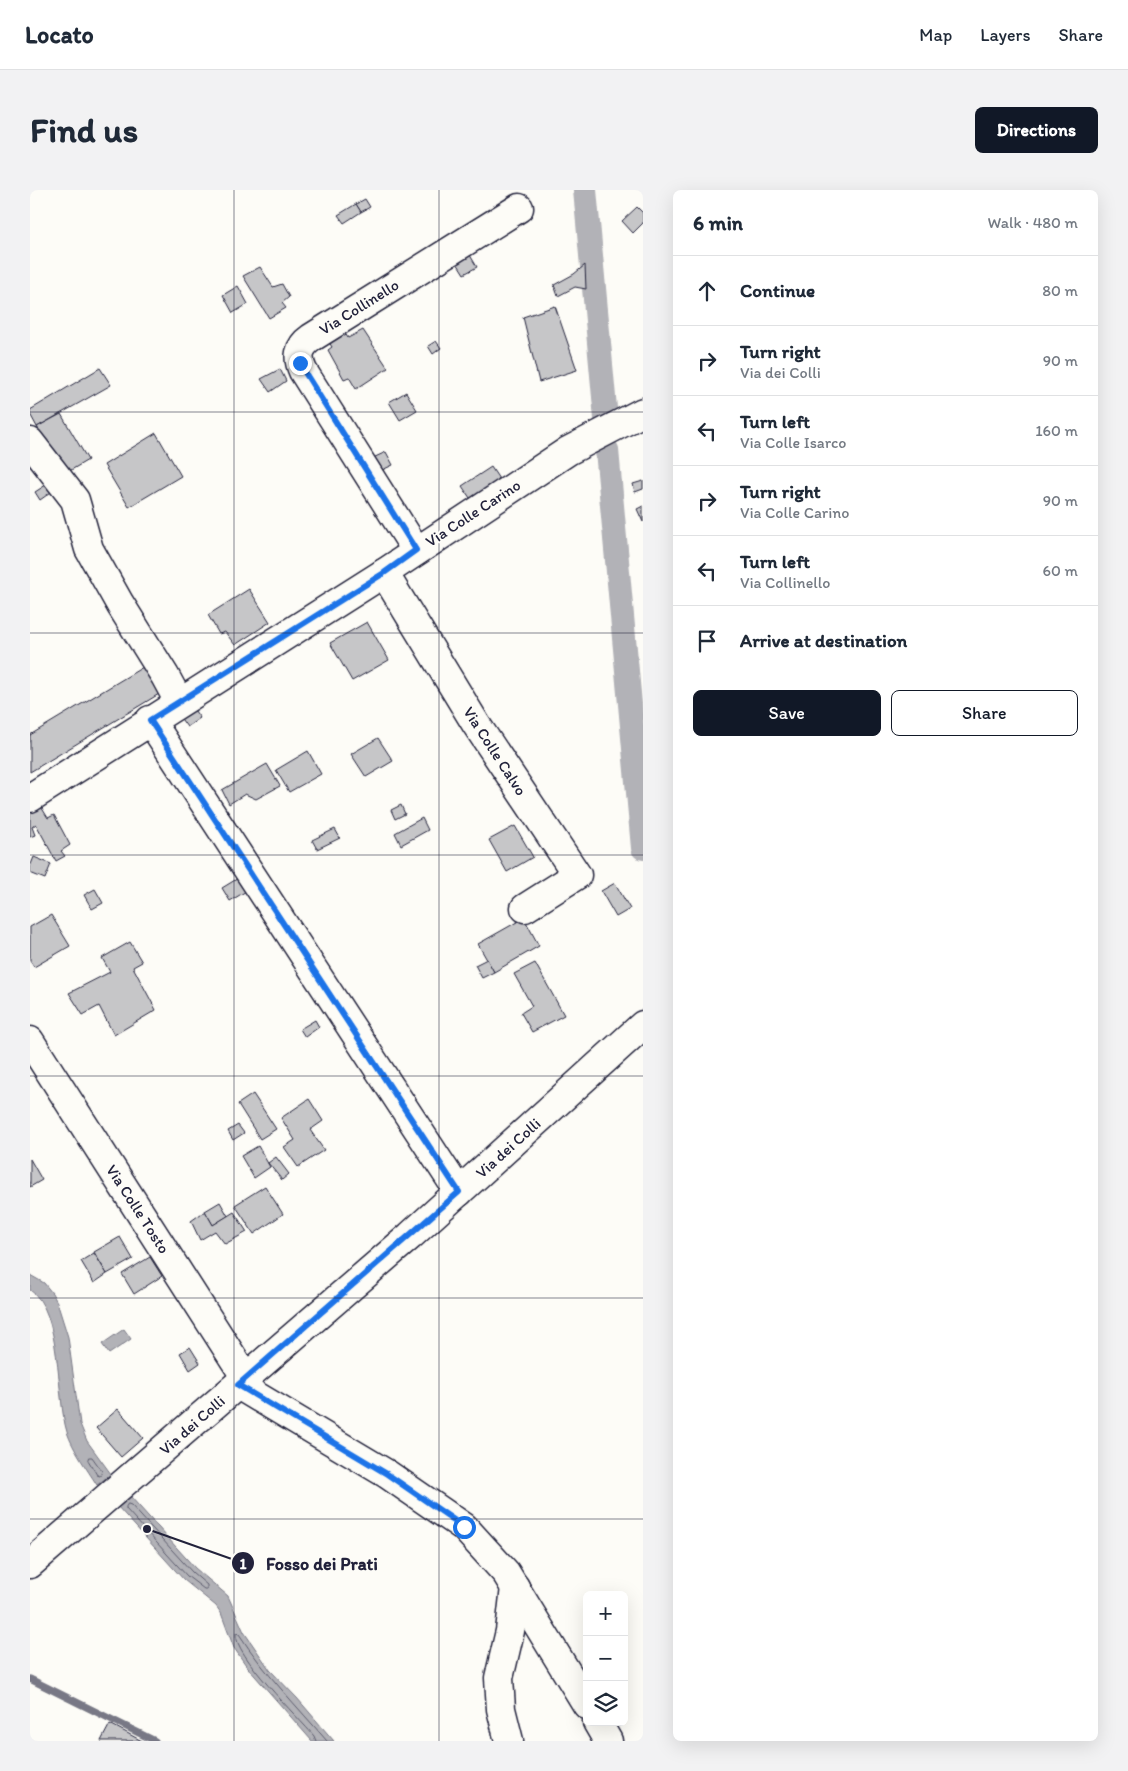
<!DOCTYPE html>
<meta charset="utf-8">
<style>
:root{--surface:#fff;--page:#f2f2f3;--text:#1f2937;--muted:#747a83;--line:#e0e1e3;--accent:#111827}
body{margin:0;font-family:Itim,sans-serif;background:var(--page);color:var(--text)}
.controls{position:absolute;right:15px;bottom:15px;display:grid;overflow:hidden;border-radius:8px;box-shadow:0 5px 20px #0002}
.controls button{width:45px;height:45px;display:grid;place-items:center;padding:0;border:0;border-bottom:1px solid var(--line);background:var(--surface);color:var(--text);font:25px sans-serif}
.stop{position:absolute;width:15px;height:15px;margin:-11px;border:4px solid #1a73e8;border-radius:50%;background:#fff}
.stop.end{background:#1a73e8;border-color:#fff;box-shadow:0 1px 5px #0008}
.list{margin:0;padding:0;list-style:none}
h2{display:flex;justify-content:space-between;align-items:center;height:65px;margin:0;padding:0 20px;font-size:21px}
h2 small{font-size:16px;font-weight:400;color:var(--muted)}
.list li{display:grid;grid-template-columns:32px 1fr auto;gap:15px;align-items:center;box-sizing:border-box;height:70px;padding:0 20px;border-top:1px solid var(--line)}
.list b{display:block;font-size:19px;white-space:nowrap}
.list p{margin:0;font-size:16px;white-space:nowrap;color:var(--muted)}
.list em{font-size:16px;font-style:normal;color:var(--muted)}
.actions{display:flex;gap:10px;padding:15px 20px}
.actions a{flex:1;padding:11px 0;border:1px solid var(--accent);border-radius:8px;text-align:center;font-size:18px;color:var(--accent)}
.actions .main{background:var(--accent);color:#fff}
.icon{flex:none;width:28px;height:28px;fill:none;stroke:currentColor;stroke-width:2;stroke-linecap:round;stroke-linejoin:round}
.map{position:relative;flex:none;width:613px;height:1551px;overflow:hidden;border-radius:8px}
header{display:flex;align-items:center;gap:30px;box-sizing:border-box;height:70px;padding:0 25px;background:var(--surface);border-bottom:1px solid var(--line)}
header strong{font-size:24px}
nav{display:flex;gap:28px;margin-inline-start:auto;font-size:18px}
.intro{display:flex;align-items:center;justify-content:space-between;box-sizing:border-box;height:120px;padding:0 30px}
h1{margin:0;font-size:35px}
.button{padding:12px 22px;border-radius:8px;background:var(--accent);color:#fff;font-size:18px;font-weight:700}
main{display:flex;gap:30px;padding:0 30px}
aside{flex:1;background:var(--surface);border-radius:8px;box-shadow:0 5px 20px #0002}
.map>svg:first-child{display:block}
.water{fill:#b2b2b7;stroke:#787885}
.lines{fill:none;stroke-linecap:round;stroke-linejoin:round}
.shore{stroke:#5c5c6d;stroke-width:1}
.stream{stroke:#787885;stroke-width:7}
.canal{stroke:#b2b2b7;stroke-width:24}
.building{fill:#c6c6c8;stroke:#22223b}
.minor-casing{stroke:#22223b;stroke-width:31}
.minor{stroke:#fdfcf7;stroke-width:28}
.route{stroke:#1a73e8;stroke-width:6}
.grid{fill:none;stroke:#22223b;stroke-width:1;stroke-opacity:0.55}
.labels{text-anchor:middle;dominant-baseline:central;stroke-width:4;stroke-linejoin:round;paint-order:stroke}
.street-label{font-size:16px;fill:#22223b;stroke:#fdfcf7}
.leader{fill:none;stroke:#22223b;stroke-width:2}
.callout-dot{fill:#22223b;stroke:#fdfcf7;stroke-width:2}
.mark-label{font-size:15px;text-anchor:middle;font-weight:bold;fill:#fff}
.callout-label{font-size:18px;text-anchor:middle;font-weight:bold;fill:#22223b;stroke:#fdfcf7;stroke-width:4;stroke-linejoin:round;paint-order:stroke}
</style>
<header>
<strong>Locato</strong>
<nav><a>Map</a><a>Layers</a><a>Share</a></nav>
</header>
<div class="intro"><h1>Find us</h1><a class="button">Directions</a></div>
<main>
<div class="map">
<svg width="613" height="1551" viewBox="0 0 613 1551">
<rect width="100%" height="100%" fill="#fdfcf7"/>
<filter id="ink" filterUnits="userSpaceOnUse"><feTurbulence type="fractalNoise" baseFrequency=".02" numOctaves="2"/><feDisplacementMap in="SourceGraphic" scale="10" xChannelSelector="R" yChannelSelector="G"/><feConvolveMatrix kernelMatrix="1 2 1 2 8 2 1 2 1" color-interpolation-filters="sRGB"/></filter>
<g filter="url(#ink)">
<g class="water">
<path d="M0 1085 14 1093 22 1103 27 1112 38 1147 50 1234 57 1251 81 1284 67 1295C57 1279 43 1260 37 1242 26 1207 32 1121 0 1100Z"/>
<path d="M94 1139 101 1149 79 1164 72 1154Z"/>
<path d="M100 1306 165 1378 198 1406 214 1442 240 1480 267 1508 304 1551H282L218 1478 204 1458 191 1423 186 1416 154 1390 87 1316Z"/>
</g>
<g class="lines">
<g class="shore">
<path d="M59 1267H62L72 1281 70 1286 67 1285 58 1270Z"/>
<path d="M98 1314 101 1315 162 1382 177 1395V1399H174L157 1386 96 1319V1317Z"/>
<path d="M286 1551 284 1546C269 1528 203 1464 206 1443L209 1444C234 1483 267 1516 297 1551"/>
</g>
<path class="stream" d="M0 1489 125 1551"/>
<g class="canal">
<path d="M555 0 576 229"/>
<path d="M577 260 613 658"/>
</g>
</g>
<g class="building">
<path d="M335 9 340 17 331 22 326 14Z"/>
<path d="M326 14 331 22 314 33 308 25Z"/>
<path d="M607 17 613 23V33L603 43 592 31Z"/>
<path d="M437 60 447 77 434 84 424 68Z"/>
<path d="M555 75 556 99 545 97 528 106 524 95 544 84Z"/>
<path d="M230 77 243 97 252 94 259 107 252 113 256 118 239 128 213 86Z"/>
<path d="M208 96 218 114 203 123 193 105Z"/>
<path d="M525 116 547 180 509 192 493 127Z"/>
<path d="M311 137 318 148 333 140 358 178 326 199 319 187 314 189 298 160 302 157 295 146Z"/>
<path d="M406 151 411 158 403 164 398 156Z"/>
<path d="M70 178 81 195 7 237 0 224V220Z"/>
<path d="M250 179 256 191 240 202 231 189Z"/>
<path d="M376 202 387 220 370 230 359 212Z"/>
<path d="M31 224 58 270 36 283 7 237Z"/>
<path d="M126 243 151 286 99 317 74 275Z"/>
<path d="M356 262 363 275 350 281 343 268Z"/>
<path d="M461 277 471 292 442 311 432 296Z"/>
<path d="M613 291V299L605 302 603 294Z"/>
<path d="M19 293 24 300 10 310 5 302Z"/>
<path d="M613 316V332L607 319Z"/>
<path d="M219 399 240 432 205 455 195 442 189 444 178 425Z"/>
<path d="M337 432 359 470 322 491 300 453Z"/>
<path d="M113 477 129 504 0 582V545Z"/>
<path d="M162 517 170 528 157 537 149 526Z"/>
<path d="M348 548 363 571 336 587 321 564Z"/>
<path d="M278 561 291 584 259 602 246 580Z"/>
<path d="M237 574 250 596 226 609 215 604 199 614 192 600Z"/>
<path d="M10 615 18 628 24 625 40 655 31 661 35 666 26 671 6 634 2 637 5 645 0 647V622Z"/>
<path d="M371 615 375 624 365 629 361 620Z"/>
<path d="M392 628 398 640 371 655 365 643Z"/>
<path d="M485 636 503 667 477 682 459 650Z"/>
<path d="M305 639 310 648 287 659 282 650Z"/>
<path d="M4 667 21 674 15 689 0 683V677Z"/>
<path d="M210 687 218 700 200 711 192 698Z"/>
<path d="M585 693 600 719 586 727 571 701Z"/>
<path d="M65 699 73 713 62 719 54 705Z"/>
<path d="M21 725 40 756 4 777 0 771V737Z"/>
<path d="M494 728 509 756 464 782 448 754Z"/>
<path d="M100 752 112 772 103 777 126 820 84 845 69 816 53 825 39 803 80 782 72 768Z"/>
<path d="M457 769 464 782 452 788 445 775Z"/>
<path d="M505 773 534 825 502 842 491 823 502 816 484 784Z"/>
<path d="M285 830 289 837 275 847 270 839Z"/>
<path d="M223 904 246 939 230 949 208 914Z"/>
<path d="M279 909 293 931 280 940 294 960 268 977 254 957 265 950 251 928Z"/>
<path d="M208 935 214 943 203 950 198 941Z"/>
<path d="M228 956 240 977 224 988 211 966Z"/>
<path d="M246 967 259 984 252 990 238 973Z"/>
<path d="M0 969 12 990 0 997Z"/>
<path d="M235 996 253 1024 224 1044 205 1015Z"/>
<path d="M190 1012 198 1026 183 1035 175 1021Z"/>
<path d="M175 1021 183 1035 204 1022 217 1042 195 1054 185 1041 170 1050 161 1031Z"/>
<path d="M90 1047 103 1069 77 1084 64 1062Z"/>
<path d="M64 1063 77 1084 64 1093 51 1071Z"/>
<path d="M120 1067 132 1086 104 1104 92 1084Z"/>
<path d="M160 1157 170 1173 160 1180 150 1163Z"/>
<path d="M88 1219 113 1248 91 1267 66 1238Z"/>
<path d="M80 1534 112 1551H71Z"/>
</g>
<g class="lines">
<g class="minor-casing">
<g id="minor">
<path d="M0 252 45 310 59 359 90 414 135 486 149 512"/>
<path d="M386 360 273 181C267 168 268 157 281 148L489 18"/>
<path d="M354 383 446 534 547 685 495 718"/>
<path d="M120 530 429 1002"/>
<path d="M0 608 354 383 538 261 613 222"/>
<path d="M0 851 216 1188"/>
<path d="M208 1195 357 1284 434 1337 476 1383 557 1515"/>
<path d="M0 1374 380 1046 613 835"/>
<path d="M567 1532 578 1551"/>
<path d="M479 1551 471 1519 469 1488 480 1441 485 1397"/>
</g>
</g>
<use href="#minor" class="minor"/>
</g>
</g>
<g class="lines" filter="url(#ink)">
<path class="route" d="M270 173 274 181 386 360 354 383 120 530 429 1002 208 1195 357 1284 434 1337"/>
</g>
<path class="grid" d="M204 0V1551M409 0V1551M0 222H613M0 443H613M0 665H613M0 886H613M0 1108H613M0 1329H613"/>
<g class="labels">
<g class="street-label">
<text transform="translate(329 117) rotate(-32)">Via Collinello</text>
<text transform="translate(443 323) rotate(-33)">Via Colle Carino</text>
<text transform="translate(465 561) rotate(57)">Via Colle Calvo</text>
<text transform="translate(478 958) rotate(-42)">Via dei Colli</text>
<text transform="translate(108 1019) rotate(57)">Via Colle Tosto</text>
<text transform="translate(162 1235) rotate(-41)">Via dei Colli</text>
</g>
</g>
<path class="leader" d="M117 1339L213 1373"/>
<g class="callout-dot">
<circle cx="117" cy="1339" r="5"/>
<circle cx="213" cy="1373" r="12"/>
</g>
<g class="mark-label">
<text x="213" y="1379">1</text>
</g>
<g class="callout-label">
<text x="292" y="1380">Fosso dei Prati</text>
</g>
</svg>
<div class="controls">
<button>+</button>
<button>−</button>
<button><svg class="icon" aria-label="layers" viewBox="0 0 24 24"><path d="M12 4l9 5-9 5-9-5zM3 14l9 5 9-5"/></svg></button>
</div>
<div class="stop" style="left:434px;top:1337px"></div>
<div class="stop end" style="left:270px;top:173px"></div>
</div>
<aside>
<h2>6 min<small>Walk · 480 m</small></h2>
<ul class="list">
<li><svg class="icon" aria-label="ahead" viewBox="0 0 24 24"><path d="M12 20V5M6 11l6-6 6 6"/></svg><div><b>Continue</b></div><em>80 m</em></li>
<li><svg class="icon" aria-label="right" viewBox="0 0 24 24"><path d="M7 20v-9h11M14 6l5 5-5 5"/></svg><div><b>Turn right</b><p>Via dei Colli</p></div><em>90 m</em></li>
<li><svg class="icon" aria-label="left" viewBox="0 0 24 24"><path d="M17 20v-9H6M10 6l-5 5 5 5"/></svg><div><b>Turn left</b><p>Via Colle Isarco</p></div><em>160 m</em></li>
<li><svg class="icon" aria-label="right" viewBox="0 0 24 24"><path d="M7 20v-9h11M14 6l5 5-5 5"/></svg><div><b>Turn right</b><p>Via Colle Carino</p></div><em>90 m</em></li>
<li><svg class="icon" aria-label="left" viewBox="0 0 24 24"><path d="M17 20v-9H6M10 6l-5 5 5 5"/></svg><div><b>Turn left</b><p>Via Collinello</p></div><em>60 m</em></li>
<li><svg class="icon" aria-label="arrive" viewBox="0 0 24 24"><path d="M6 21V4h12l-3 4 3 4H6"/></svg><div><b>Arrive at destination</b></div></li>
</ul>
<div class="actions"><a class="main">Save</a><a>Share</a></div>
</aside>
</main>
